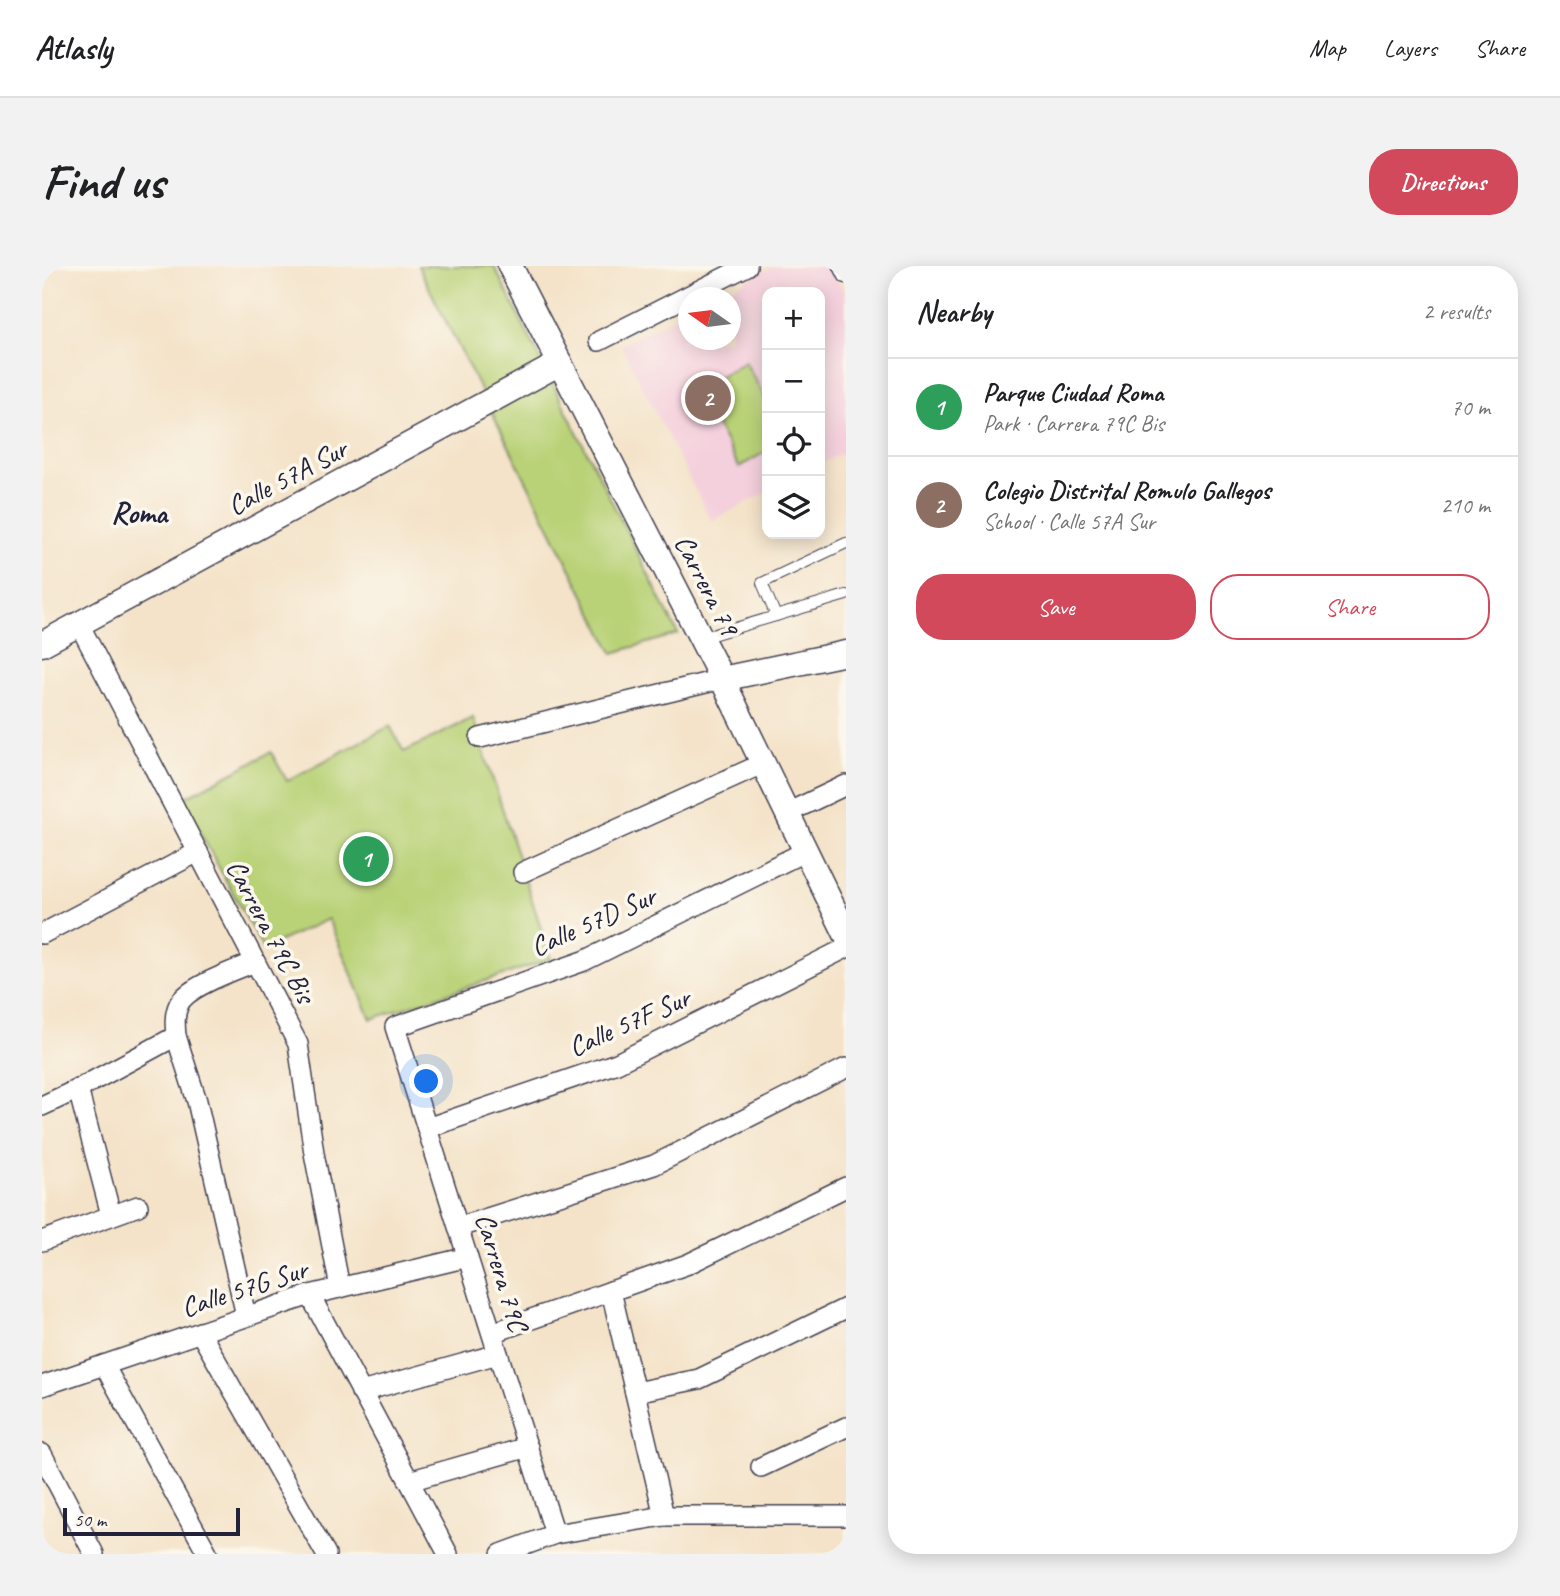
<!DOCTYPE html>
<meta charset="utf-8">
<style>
:root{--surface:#fff;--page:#f2f2f2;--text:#202124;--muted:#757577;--line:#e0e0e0;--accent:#d1495b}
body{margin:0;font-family:Caveat,sans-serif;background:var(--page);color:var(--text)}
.controls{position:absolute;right:21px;top:21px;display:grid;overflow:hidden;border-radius:14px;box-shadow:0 4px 18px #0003}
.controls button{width:63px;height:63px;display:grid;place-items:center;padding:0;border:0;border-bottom:2px solid var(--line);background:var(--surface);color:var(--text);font:35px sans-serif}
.compass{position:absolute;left:636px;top:21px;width:63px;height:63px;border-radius:50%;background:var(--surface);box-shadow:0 4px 18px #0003;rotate:284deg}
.scale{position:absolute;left:21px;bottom:18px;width:177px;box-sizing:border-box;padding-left:7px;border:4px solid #22223b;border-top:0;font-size:19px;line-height:24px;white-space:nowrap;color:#22223b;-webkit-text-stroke:5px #fbf7ec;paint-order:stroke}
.you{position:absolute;left:385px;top:816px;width:24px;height:24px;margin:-18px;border:5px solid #fff;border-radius:50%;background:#1a73e8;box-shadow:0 0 0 10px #1a73e833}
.badge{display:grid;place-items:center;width:46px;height:46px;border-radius:50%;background:var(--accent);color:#fff;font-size:23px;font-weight:700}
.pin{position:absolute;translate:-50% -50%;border:4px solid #fff;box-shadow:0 2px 7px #0006}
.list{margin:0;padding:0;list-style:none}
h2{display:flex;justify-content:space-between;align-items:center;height:91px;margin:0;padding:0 28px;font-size:30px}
h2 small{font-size:23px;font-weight:400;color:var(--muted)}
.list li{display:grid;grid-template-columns:46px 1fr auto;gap:21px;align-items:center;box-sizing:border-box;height:98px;padding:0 28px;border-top:2px solid var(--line)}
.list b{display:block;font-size:26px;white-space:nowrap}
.list p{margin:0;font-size:23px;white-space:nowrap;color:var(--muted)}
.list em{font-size:23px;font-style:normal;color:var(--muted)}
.actions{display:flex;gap:14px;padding:21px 28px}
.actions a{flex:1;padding:16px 0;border:2px solid var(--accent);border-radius:28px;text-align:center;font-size:24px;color:var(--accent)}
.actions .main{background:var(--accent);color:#fff}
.icon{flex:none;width:38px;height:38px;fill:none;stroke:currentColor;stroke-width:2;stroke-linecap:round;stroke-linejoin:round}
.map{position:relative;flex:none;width:804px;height:1288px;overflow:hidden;border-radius:28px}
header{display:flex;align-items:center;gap:42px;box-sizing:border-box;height:98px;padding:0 35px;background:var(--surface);border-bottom:2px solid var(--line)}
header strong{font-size:33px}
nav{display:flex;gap:38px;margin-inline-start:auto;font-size:24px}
.intro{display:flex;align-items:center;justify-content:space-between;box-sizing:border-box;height:168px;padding:0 42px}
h1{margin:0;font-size:49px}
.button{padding:18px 32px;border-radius:28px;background:var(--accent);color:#fff;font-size:24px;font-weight:700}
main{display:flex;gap:42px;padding:0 42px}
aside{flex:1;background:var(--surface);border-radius:28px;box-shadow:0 4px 18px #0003}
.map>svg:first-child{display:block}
.built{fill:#f4cfdc}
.green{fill:#b9d277;stroke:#6e7a59;stroke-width:2}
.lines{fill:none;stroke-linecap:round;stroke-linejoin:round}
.service-casing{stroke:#423f50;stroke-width:12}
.pedestrian-casing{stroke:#423f50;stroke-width:17}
.minor-casing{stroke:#423f50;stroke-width:22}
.tertiary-casing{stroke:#423f50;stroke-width:27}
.service{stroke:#fff;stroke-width:10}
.pedestrian{stroke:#fff;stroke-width:14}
.minor{stroke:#fff;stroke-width:19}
.tertiary{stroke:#fff;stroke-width:24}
.labels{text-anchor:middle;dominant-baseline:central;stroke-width:7;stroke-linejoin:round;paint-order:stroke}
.street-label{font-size:28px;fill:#22223b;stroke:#fbf7ec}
.neighbourhood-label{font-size:30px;font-weight:bold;fill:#22223b;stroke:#fbf7ec}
</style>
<header>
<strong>Atlasly</strong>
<nav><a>Map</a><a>Layers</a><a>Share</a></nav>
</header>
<div class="intro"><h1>Find us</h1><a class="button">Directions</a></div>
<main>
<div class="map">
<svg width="804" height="1288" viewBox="0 0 804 1288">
<rect width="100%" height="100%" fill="#fbf7ec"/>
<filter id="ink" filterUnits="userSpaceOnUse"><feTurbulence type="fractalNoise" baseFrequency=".0143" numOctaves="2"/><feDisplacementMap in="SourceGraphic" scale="14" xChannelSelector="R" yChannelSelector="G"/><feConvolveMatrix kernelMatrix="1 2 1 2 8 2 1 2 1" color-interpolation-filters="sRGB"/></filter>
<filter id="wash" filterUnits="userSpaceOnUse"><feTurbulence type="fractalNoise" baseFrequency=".00686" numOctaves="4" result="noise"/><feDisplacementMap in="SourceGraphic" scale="28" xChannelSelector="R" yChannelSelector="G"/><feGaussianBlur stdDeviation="1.57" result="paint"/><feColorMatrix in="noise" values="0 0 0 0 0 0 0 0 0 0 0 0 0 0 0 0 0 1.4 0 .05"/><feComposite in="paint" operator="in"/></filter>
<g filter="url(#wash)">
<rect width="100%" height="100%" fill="#f4e3c9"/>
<path class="built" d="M732 0H788L804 31V185L778 199V26H725V226L669 255 579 79 646 44V74H688V32L672 31Z"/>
<g class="green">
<path d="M376 0H452L636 368 571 387Z"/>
<path d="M703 96 725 135V185L697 201 655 123Z"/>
<path d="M431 452 509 693 329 753 286 653 221 683 140 533 229 486 245 515 348 460 362 486Z"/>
</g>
</g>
<g filter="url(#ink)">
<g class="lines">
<g class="service-casing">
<g id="service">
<path d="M734 350 720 317 804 277"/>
<path d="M660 372 804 329"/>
</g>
</g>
<g class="pedestrian-casing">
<path id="pedestrian" d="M799 0 804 10"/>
</g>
<g class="minor-casing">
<g id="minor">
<path d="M557 75 705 0"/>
<path d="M37 358 256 778 272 887 298 1022"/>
<path d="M438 472 680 413"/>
<path d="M745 547 804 519"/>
<path d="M481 606 722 497"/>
<path d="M0 668 156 586"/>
<path d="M134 770 155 835 204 1050"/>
<path d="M36 823 69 949"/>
<path d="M0 840 36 823 134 770C133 759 132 748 137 738 146 720 194 704 213 696"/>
<path d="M385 862 575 797 804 682"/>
<path d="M417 961 612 899 804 802"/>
<path d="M0 975 96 940"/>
<path d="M569 1025 622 1250"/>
<path d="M268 1029 406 1288"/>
<path d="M158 1066 284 1288"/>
<path d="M450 1067 646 998 804 921"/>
<path d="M62 1099 166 1288"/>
<path d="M0 1120 268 1029 426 991"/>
<path d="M319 1126 456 1088"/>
<path d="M593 1126 657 1113 804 1042"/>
<path d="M0 1188 52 1288"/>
<path d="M719 1201 804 1161"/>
<path d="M367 1215 486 1181"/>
<path d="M513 1268 353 761 542 695 764 585"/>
<path d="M459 1288 513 1268 622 1250H804"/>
</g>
</g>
<g class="tertiary-casing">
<g id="tertiary">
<path d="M468 0 680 413 804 668"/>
<path d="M0 378 518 97"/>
<path d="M680 413 804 387"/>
</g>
</g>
<use href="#service" class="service"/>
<use href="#pedestrian" class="pedestrian"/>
<use href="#minor" class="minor"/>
<use href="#tertiary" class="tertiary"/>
</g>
</g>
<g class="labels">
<g class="street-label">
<text transform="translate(245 211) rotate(-28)">Calle 57A Sur</text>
<text transform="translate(665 319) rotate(63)">Carrera 79</text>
<text transform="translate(551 655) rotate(-24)">Calle 57D Sur</text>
<text transform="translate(229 665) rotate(62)">Carrera 79C Bis</text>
<text transform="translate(587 756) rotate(-24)">Calle 57F Sur</text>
<text transform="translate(460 1006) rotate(73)">Carrera 79C</text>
<text transform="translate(202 1022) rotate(-18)">Calle 57G Sur</text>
</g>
<g class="neighbourhood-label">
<text x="97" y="247">Roma</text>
</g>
</g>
</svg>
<div class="controls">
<button>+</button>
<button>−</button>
<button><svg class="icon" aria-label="locate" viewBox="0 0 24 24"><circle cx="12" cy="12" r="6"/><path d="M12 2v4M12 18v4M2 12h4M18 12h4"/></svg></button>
<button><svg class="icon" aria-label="layers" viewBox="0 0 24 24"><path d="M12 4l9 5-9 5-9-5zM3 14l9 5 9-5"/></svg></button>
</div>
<svg class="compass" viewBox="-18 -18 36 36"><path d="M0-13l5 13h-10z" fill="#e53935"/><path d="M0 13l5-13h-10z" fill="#757577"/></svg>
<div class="scale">50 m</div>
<div class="you"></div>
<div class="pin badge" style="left:324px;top:593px;background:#2e9e5b">1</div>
<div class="pin badge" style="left:666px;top:132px;background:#8d6e63">2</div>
</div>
<aside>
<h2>Nearby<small>2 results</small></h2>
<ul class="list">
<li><span class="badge" style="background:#2e9e5b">1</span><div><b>Parque Ciudad Roma</b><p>Park · Carrera 79C Bis</p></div><em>70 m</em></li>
<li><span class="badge" style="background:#8d6e63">2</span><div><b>Colegio Distrital Romulo Gallegos</b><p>School · Calle 57A Sur</p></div><em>210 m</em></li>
</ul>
<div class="actions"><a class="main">Save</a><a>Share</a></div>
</aside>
</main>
